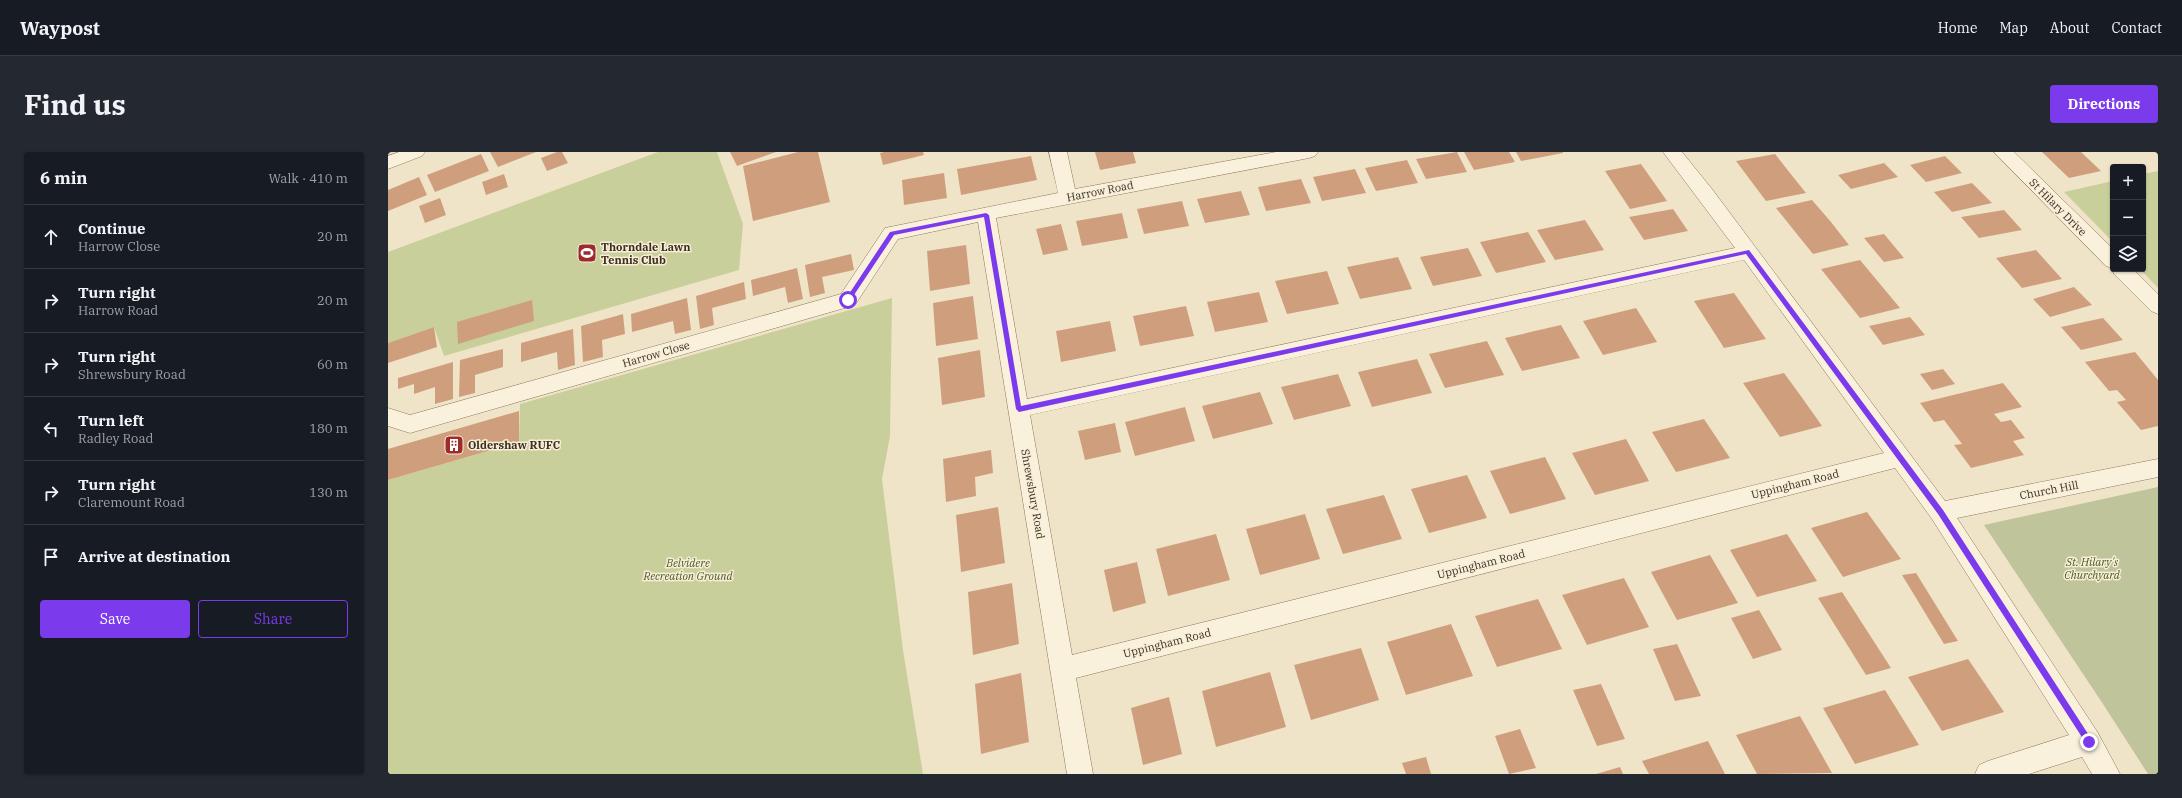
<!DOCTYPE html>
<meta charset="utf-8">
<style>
:root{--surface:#171b24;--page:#242831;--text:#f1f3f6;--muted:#9ea1a6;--line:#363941;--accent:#7c3aed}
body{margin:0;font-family:"IBM Plex Serif",serif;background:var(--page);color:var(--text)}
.controls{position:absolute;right:12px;top:12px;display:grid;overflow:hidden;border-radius:4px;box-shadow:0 1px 3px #0004}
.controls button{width:36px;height:36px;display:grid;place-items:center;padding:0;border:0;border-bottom:1px solid var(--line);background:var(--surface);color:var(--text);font:20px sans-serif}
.stop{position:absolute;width:12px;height:12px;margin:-9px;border:3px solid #7c3aed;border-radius:50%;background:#fff}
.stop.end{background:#7c3aed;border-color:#fff;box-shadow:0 1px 4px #0008}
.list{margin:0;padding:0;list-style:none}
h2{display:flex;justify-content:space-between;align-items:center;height:52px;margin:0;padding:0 16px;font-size:17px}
h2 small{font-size:13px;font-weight:400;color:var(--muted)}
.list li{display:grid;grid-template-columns:26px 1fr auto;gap:12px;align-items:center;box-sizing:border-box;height:64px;padding:0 16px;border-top:1px solid var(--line)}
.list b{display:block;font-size:15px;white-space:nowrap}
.list p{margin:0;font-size:13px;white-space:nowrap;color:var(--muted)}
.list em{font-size:13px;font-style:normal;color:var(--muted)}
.actions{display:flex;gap:8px;padding:12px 16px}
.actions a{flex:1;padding:9px 0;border:1px solid var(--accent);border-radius:4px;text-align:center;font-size:14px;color:var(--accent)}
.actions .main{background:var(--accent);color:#fff}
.icon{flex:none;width:22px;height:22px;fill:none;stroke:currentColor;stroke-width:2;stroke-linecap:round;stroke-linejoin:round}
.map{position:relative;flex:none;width:1770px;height:622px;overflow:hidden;border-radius:4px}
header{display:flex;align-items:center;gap:24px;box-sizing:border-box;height:56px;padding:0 20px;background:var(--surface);border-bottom:1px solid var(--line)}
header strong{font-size:19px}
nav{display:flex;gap:22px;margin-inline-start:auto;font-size:14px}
.intro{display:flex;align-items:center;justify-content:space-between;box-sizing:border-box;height:96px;padding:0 24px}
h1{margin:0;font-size:28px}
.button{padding:10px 18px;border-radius:4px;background:var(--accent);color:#fff;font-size:14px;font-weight:700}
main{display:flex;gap:24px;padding:0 24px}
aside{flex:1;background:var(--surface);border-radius:4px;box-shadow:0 1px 3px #0004}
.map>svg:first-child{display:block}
.green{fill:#c9cf9b}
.cemetery{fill:#bfc49a}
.building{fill:#cf9f7d}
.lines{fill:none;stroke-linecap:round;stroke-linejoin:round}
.minor-casing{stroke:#8d765c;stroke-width:1}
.minor{fill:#faf1dc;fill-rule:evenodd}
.route{fill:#7c3aed}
.labels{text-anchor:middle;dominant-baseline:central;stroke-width:3;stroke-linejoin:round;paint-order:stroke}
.street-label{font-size:11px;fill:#3d2e20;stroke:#f7eed8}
.poi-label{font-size:11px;font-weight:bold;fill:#3d2e20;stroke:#f7eed8;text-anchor:start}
.park-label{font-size:11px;font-style:italic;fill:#4d5a26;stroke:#f7eed8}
</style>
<header>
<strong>Waypost</strong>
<nav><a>Home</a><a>Map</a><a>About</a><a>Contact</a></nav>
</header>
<div class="intro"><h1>Find us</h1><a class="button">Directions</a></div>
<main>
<aside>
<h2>6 min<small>Walk · 410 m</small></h2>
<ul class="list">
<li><svg class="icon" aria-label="ahead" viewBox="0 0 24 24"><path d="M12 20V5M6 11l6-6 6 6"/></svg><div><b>Continue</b><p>Harrow Close</p></div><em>20 m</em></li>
<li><svg class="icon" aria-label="right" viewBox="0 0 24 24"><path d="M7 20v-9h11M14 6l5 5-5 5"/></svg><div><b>Turn right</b><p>Harrow Road</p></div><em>20 m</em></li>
<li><svg class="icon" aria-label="right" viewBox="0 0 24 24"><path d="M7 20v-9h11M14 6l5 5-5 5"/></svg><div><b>Turn right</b><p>Shrewsbury Road</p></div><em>60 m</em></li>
<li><svg class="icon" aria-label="left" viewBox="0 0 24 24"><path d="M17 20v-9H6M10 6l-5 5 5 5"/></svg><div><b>Turn left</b><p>Radley Road</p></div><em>180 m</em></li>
<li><svg class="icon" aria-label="right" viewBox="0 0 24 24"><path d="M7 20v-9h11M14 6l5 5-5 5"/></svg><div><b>Turn right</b><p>Claremount Road</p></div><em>130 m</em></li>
<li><svg class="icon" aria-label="arrive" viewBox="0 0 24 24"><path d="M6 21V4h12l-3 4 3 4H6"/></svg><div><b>Arrive at destination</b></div></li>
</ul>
<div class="actions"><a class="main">Save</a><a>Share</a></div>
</aside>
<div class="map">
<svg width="1770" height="622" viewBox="0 0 1770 622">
<rect width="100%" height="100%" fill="#f0e4c8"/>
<g class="green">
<path d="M270 0H329L355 72 351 118 56 204 46 175 0 191V100Z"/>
<path d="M1770 19V136L1752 117H1755V22Z"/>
<path d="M1725 29V90L1676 40Z"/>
<path d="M504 146 502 284 494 327 515 498 535 622H0V328L131 290 132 252Z"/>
</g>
<path class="cemetery" d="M1770 335V622H1760L1715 552 1596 373Z"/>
<g class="building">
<path d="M102 0H148L110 15Z"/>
<path d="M169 0H174L180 11 159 19 153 6Z"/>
<path d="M342 0H388L349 14Z"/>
<path d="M410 0H430L442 50 365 69 355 14Z"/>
<path d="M496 0H535L536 3 495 13 492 1Z"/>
<path d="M707 0H745L748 11 712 18Z"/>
<path d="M1069 0 1079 20 1038 27 1028 7Z"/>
<path d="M1076 0H1121L1127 10 1086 18Z"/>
<path d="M1128 0H1175V1L1133 9Z"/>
<path d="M1654 0H1693L1713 19 1681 26Z"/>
<path d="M93 2 101 19 47 40 39 23Z"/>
<path d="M1387 2 1402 21 1418 41 1378 49 1348 9Z"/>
<path d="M643 4 649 28 573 43 569 17Z"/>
<path d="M1557 4 1574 21 1538 30 1522 13Z"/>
<path d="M1019 8 1030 31 988 39 977 16Z"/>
<path d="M1496 11 1510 25 1463 37 1450 23Z"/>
<path d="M1253 12 1279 49 1242 57 1217 19Z"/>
<path d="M967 17 978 41 934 49 925 25Z"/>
<path d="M556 21 559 46 516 53 514 28Z"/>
<path d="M116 22 120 35 98 43 94 30Z"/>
<path d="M31 25 39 43 0 59V38Z"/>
<path d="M913 27 923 51 878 59 870 35Z"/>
<path d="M1584 31 1604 51 1564 60 1546 40Z"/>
<path d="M853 39 862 63 817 71 809 47Z"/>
<path d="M52 46 58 63 37 71 31 54Z"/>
<path d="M1424 48 1443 70 1461 93 1425 102 1388 56Z"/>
<path d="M794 49 801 74 756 82 749 57Z"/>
<path d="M1285 57 1300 79 1256 88 1241 65Z"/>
<path d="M1616 58 1634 78 1591 86 1573 65Z"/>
<path d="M734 61 740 86 694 94 688 69Z"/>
<path d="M1197 68 1216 98 1167 108 1149 78Z"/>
<path d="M673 72 680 98 655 103 648 77Z"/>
<path d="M1140 80 1158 110 1108 121 1092 90Z"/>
<path d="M1496 82 1516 106 1496 110 1476 86Z"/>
<path d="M578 93 582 132 542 139 539 99Z"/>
<path d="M1080 96 1094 124 1045 134 1032 105Z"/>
<path d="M1648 98 1674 127 1634 136 1608 106Z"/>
<path d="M463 102 466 118 434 125 437 141 422 145 417 113Z"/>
<path d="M1010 105 1024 137 972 147 959 115Z"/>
<path d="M1472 108 1512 156 1472 166 1433 117Z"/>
<path d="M409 116 415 147 400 151 397 135 365 144 363 128Z"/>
<path d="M939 119 951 152 899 162 887 129Z"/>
<path d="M356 130 358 147 324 156 326 173 312 177 308 144Z"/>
<path d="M1686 135 1704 153 1662 165 1645 147Z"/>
<path d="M871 140 880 170 827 180 819 150Z"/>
<path d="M1346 141 1378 187 1336 196 1306 149Z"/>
<path d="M585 144 590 187 548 194 545 151Z"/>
<path d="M299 146 303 178 287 182 285 169 244 180 243 162Z"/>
<path d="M144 148 146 169 70 192 69 170Z"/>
<path d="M798 154 806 184 752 194 745 164Z"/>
<path d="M1248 156 1269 190 1215 203 1195 169Z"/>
<path d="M235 162 237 182 214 188 215 205 195 210 193 174Z"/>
<path d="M1522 165 1537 183 1495 193 1481 174Z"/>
<path d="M1715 166 1735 188 1693 198 1673 175Z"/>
<path d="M722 169 728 199 673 210 668 179Z"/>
<path d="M1173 173 1192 206 1134 219 1117 186Z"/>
<path d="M46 175 49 195 0 211V191Z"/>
<path d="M185 177 187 213 170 218 169 200 133 210V191Z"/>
<path d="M1099 189 1116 223 1057 236 1041 202Z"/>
<path d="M115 197V215L87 223V241L71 245 72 208Z"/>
<path d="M592 198 597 245 554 253 550 206Z"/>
<path d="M1747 200 1770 228V274L1753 278 1729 250 1738 248 1729 238 1721 239 1697 210Z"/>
<path d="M1029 207 1044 241 984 255 970 220Z"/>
<path d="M65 210V247L47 252V235L26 242V232L10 237V226Z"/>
<path d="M1555 217 1567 232 1544 238 1532 222Z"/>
<path d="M1396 221 1415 247 1434 274 1392 285 1355 231Z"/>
<path d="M950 222 963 254 906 268 893 235Z"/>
<path d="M1615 231 1634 255 1606 262 1613 270 1623 268 1637 286 1625 289 1636 303 1583 316 1566 293 1574 292 1556 268 1546 270 1532 251Z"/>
<path d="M872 240 885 272 825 287 814 254Z"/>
<path d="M797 255 807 289 747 304 737 270Z"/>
<path d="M131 259V290L0 328V297Z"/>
<path d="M1316 267 1342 306 1288 320 1264 280Z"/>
<path d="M727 271 733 300 697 308 690 279Z"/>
<path d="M1238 287 1261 329 1207 343 1184 301Z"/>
<path d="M603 298 605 321 587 325 588 344 558 350 555 307Z"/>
<path d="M1157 305 1178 347 1122 362 1102 319Z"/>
<path d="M1079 323 1099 366 1041 381 1023 337Z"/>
<path d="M996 343 1014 387 955 402 938 357Z"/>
<path d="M610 355 617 411 573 420 568 363Z"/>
<path d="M1479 360 1513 407 1455 425 1423 376Z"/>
<path d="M917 362 932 407 872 423 858 377Z"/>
<path d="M828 382 842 428 780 444 768 397Z"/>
<path d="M1399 382 1429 429 1369 445 1342 398Z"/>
<path d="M1322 403 1350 451 1289 468 1263 420Z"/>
<path d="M749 410 758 451 725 460 716 418Z"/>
<path d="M1528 421 1570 489 1556 492 1514 423Z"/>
<path d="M1236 426 1261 475 1199 493 1174 443Z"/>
<path d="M624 431 631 492 585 503 580 440Z"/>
<path d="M1454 440 1503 516 1478 523 1430 446Z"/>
<path d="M1150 447 1174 497 1109 515 1087 464Z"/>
<path d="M1371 458 1394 498 1365 507 1343 466Z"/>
<path d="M1063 472 1085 524 1018 543 999 490Z"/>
<path d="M1289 492 1313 544 1287 549 1265 497Z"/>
<path d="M973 496 991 548 923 568 906 513Z"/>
<path d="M1580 507 1616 560 1554 579 1520 525Z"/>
<path d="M882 520 898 575 828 595 814 539Z"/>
<path d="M633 521 641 590 593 602 587 532Z"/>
<path d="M1213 532 1237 587 1209 594 1185 538Z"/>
<path d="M1497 538 1531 593 1467 612 1435 556Z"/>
<path d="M781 545 794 602 755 613 743 556Z"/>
<path d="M1412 564 1444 621 1369 622 1348 583Z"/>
<path d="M1132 577 1148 616 1121 622 1107 584Z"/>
<path d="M1320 589 1337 622H1261L1254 609Z"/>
<path d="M1038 605 1043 622H1018L1014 611Z"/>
<path d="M1232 615 1235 622H1208Z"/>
</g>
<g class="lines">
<g class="minor-casing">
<g id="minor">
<path d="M11 0H37L34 4 0 17V4Z"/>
<path d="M661 0H679L687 37 888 0H930L927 4 921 6 608 66 639 247 1347 96 1275 0H1294L1324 37 1557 349 1770 307V325L1569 366 1710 581 1732 622H1704L1694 605 1641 622H1587L1591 613 1600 609 1681 583 1544 367 1507 316 688 526 705 622H679L590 70 510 87 467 153 22 281 0 274V256L22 263 453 142 497 76 670 41ZM1356 108 1496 301 684 503 642 263Z"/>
<path d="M1606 0H1626L1725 97V117H1745L1770 142V162L1763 159 1726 122 1724 116 1718 114Z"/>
</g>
</g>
<use href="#minor" class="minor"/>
</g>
<path class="route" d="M598 61 601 63 633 254 1361 98 1555 358 1704 588V593H1699L1550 362 1358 102 631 260 628 257 596 65 506 83 462 149 457 148 502 80Z"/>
<defs>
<g id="stadium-square" transform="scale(1)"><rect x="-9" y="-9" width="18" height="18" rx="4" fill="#9e2a2b" stroke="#f7eed8"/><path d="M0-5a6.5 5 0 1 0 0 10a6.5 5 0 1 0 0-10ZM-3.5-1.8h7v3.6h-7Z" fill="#fff"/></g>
<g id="building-square" transform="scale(1)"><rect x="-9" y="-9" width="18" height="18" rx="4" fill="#9e2a2b" stroke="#f7eed8"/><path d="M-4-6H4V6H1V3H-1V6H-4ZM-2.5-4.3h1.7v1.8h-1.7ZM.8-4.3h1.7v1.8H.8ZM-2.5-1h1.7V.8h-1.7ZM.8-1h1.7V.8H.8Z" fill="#fff"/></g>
</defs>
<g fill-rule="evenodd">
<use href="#stadium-square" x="199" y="101"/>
<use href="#building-square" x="66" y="293"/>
</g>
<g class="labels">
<g class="street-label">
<text transform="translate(712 39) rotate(-11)">Harrow Road</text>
<text transform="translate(1670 55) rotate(45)">St Hilary Drive</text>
<text transform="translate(268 202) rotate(-16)">Harrow Close</text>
<text transform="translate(1407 332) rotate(-14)">Uppingham Road</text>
<text transform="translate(1661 338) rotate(-11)">Church Hill</text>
<text transform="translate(645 342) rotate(80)">Shrewsbury Road</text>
<text transform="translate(1093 412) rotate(-14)">Uppingham Road</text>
<text transform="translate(779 491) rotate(-14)">Uppingham Road</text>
</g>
<g class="poi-label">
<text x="213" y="95">Thorndale Lawn<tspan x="213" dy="13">Tennis Club</tspan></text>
<text x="80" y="293">Oldershaw RUFC</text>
</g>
<g class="park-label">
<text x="1704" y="410">St. Hilary's<tspan x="1704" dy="13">Churchyard</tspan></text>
<text x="300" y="411">Belvidere<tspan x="300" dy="13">Recreation Ground</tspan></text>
</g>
</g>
</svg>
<div class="controls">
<button>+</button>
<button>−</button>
<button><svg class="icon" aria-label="layers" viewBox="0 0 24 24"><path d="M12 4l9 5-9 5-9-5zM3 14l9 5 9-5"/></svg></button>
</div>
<div class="stop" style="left:460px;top:148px"></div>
<div class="stop end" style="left:1701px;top:590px"></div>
</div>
</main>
